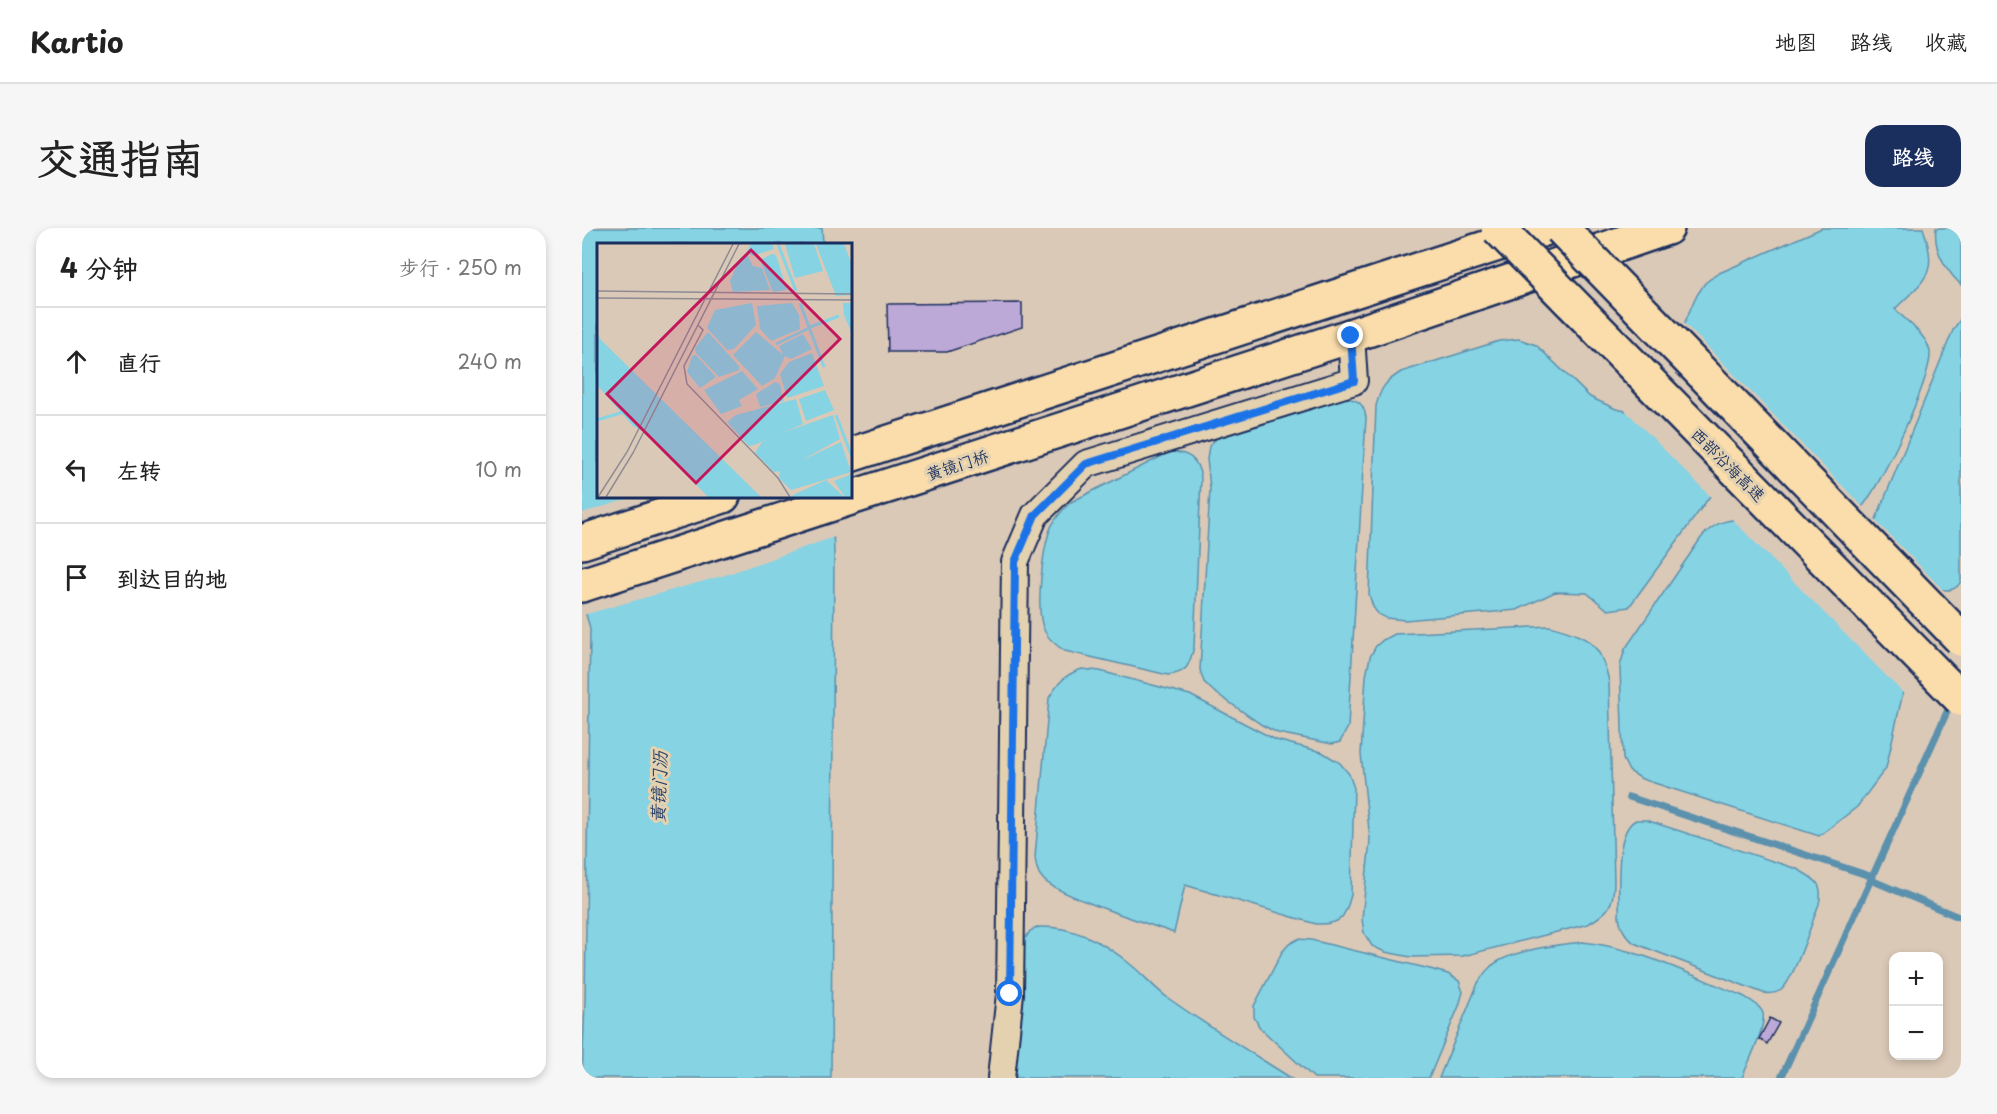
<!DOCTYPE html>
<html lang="zh">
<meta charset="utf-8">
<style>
:root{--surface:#fff;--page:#f6f6f6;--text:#222;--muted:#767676;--line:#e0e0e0;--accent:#1b2f5e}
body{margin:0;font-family:"Playpen Sans","LXGW WenKai TC",sans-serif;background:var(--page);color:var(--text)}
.controls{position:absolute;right:18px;bottom:18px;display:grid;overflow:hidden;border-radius:12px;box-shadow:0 3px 9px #0003}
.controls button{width:54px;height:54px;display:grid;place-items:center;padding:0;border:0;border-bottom:2px solid var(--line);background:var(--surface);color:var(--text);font:30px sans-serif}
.stop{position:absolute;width:18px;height:18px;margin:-14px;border:4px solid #1a73e8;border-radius:50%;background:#fff}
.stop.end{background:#1a73e8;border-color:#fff;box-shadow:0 2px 6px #0008}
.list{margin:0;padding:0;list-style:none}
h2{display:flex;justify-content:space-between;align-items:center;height:78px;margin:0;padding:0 24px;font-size:26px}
h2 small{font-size:20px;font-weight:400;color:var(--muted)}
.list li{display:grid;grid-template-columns:39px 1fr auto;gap:18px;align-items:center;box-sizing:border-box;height:108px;padding:0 24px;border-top:2px solid var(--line)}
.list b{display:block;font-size:22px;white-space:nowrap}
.list em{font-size:20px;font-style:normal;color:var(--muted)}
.icon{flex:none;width:33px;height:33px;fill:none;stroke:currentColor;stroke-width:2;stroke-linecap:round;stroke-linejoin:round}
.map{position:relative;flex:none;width:1379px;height:850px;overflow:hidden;border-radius:18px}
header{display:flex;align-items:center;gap:36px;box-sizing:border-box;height:84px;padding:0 30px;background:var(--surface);border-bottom:2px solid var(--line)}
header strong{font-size:28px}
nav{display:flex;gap:33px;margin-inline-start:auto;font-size:21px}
.intro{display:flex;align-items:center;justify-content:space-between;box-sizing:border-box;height:144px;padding:0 36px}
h1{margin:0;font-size:42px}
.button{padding:15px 27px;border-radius:18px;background:var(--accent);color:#fff;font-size:21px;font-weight:700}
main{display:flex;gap:36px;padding:0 36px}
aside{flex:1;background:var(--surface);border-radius:18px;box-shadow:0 3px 9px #0003}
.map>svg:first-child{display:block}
.water{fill:#85d3e3;stroke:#5b91ae;stroke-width:1.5}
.pier{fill:#dbc9b7}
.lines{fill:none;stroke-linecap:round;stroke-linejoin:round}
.stream{stroke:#5b91ae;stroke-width:7}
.building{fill:#bca9d8;stroke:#1b2f5e;stroke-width:1.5}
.street-casing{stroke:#1b2f5e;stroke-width:30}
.primary-casing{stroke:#1b2f5e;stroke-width:38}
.street{stroke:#e3d1af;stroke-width:26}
.primary{stroke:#faddab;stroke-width:33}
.highway-bridge-casing{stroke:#1b2f5e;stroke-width:38;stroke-linecap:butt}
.highway-bridge{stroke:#faddab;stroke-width:33}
.route{stroke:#1a73e8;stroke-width:8}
.labels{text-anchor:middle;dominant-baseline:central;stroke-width:6;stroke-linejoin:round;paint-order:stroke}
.street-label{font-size:16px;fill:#1b2f5e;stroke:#e3d1af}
.water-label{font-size:18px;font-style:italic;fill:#263f6b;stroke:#e3d1af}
.inset-river{fill:none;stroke:#85d3e3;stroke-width:3}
.inset-road{fill:none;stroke:#8e8b93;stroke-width:1.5}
.view{fill:#c2185b;fill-opacity:0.15;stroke:#c2185b;stroke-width:3}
.inset-edge{fill:none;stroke:#1b2f5e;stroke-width:3}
</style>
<header>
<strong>Kartio</strong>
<nav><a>地图</a><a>路线</a><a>收藏</a></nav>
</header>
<div class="intro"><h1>交通指南</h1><a class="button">路线</a></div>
<main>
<aside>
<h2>4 分钟<small>步行 · 250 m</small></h2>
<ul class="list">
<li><svg class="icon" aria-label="ahead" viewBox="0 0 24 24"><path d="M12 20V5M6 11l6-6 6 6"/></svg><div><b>直行</b></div><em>240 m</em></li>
<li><svg class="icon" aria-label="left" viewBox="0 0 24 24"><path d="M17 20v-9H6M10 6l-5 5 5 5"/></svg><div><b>左转</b></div><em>10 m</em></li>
<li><svg class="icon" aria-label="arrive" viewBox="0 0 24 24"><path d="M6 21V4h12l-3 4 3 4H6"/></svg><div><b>到达目的地</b></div></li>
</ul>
</aside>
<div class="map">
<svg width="1379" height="850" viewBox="0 0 1379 850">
<rect width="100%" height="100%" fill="#dbc9b7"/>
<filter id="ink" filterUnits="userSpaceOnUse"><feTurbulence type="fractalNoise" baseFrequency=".0167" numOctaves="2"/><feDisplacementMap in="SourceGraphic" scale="12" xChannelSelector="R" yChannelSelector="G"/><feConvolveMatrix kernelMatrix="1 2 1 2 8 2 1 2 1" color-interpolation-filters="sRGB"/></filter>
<g filter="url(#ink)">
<g class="water">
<path d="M0 0H240L241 16H16V268L250 269 252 326 249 850H0L3 772 8 400 0 373Z"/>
<path d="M1240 0H1341C1357 46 1344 50 1313 81 1324 93 1346 108 1348 124 1351 148 1297 262 1279 280L1096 111 1113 70 1123 55 1135 46Z"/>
<path d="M1354 0H1379V57C1364 42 1351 22 1354 0Z"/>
<path d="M1379 90V353C1374 363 1366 363 1356 361L1288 306 1371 102Z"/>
<path d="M937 111 954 117 1008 169 1034 181 1054 185 1134 260 1047 379 1026 382 1005 365 973 364 935 382 823 392 804 390 796 386 791 379 787 366 794 178C799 159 803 154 819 144L917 113Z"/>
<path d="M761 170C776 171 782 175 784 190L766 499 758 514 750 516 696 505 680 497 631 463 622 454 618 442 628 260 625 231 627 218 643 202Z"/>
<path d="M588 224C607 224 616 231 619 250L612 419C607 437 606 445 586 447L483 423C475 418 468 413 463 404 452 385 461 319 469 299 474 289 481 281 489 274Z"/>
<path d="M1160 291 1324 451 1304 540 1275 579 1237 608 1060 551 1047 543 1041 531 1038 438 1043 421 1119 310C1131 296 1141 292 1160 291Z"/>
<path d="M968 398C1005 409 1019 413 1027 454L1032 653C1032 677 1027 684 1006 696L881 728 829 729 803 724 790 718 782 705 780 691 788 612 779 526 784 448 788 429 794 418 801 412 813 406Z"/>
<path d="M500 441 518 443 608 467 694 512 740 524 758 535 767 546 772 560 769 667C763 690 759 697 734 696L603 657 592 705C567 696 474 667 461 651 455 645 454 637 453 629L467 470C476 455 483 446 500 441Z"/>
<path d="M1054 592H1064L1215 641C1232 651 1242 654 1237 676 1230 694 1212 752 1199 762 1193 766 1188 766 1181 765L1052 715C1043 707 1039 701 1037 689 1038 666 1031 603 1054 592Z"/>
<path d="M457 699C492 698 522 714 548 736 561 746 572 760 586 770 625 798 668 824 709 850H427L443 711 448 703Z"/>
<path d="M716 711 729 712 848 741 866 746 877 753 881 764 877 778 847 850H732L678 800 672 789V778L700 724 707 716Z"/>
<path d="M1001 714C1054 719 1111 748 1161 768 1168 772 1176 776 1180 783 1187 794 1165 837 1160 850H857L896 755C901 747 906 739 915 734 934 722 978 716 1001 714Z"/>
</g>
<g class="pier">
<path d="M1100 93 1283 281 1281 283 1271 286 1093 110Z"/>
<path d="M1040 179 1056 182 1136 258V262L1130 270Z"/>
<path d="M253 268 255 308 140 348 1 387 0 285 53 269Z"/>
<path d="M1160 288 1326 449 1323 467 1148 289Z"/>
<path d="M1291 290 1365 366 1354 364 1285 305Z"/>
</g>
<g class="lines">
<g class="stream">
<path d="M1047 569 1291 649"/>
<path d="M1289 652 1379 690"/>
<path d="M1199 850 1369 475"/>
</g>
</g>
<g class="building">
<path d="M440 75V99L365 124H306L305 76Z"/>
<path d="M1188 790 1197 795 1185 816 1177 811Z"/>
</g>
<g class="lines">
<g class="street-casing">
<path id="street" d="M419 850 428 766 433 334 453 287 504 236 772 153 769 108"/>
</g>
<g class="primary-casing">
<g id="primary">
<path d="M268 227 965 0"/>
<path d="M0 314 141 268"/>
<path d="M0 357 750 114 1085 0"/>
</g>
</g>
<use href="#street" class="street"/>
<use href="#primary" class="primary"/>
<g class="highway-bridge-casing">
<g id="highway-bridge">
<path d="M916 0 1379 471"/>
<path d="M979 0 1379 411"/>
</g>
</g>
<use href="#highway-bridge" class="highway-bridge"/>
</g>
</g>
<g class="lines" filter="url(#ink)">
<path class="route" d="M428 766 433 334 453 287 504 236 772 153 769 108"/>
</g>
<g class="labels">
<g class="street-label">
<text transform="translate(375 236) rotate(-18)">黄镜门桥</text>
<text transform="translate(1147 236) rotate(45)">西部沿海高速</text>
</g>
<g class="water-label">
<text transform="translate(76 559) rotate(-88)">黄镜门沥</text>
</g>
</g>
<g transform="translate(15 15)">
<rect width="255" height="255" fill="#dbc9b7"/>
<path d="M154 1H175L177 6 155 13 150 8ZM188 1H217L226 28 198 35ZM219 1H247L255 22V52L239 53ZM150 11 156 23 165 25 173 47 136 49 133 38 143 15ZM175 11 179 12 190 47 176 49 163 17ZM155 60 159 82 137 106 130 107 110 85 118 67ZM195 60 202 72 203 86 174 98 163 86 160 63ZM246 60H255V91L247 72ZM111 89 142 123V127L122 134 99 110 98 105ZM159 89 186 112 182 103 206 91 215 106 194 116 188 113 178 135 165 143 136 112ZM0 90 4 97 164 254H111L53 192 36 183 0 142ZM215 110 227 143 190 155 183 131 192 119ZM99 112 119 134 103 145 90 129 95 113ZM145 128 161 146 142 157 145 163 124 171 107 147ZM178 139 183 141 187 158 163 164 159 151ZM228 147 237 167 209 178 202 156ZM199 156 206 181 157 202 152 203 130 179 139 172ZM236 172 243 196 203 218 244 199 254 229 194 247 182 235 183 228 177 229 158 210 165 199 182 191ZM255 231V254H248L237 238ZM229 237 247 254H194L196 252Z" fill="#85d3e3"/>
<path class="inset-river" d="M181 1 199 48M203 60 227 124M213 84 242 73M179 101 212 85M239 172 255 214M0 177 30 168"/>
<path class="inset-road" d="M0 48 255 51M0 55 255 57M101 82 106 87 87 123 90 141 181 235 193 254M1 254 30 209 136 1M9 254 36 210 142 1"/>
<path class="view" d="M154 7 243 96 99 240 10 151Z"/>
<rect width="255" height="255" class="inset-edge"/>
</g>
</svg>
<div class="controls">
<button>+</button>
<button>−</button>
</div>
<div class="stop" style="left:428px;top:766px"></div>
<div class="stop end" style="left:769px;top:108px"></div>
</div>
</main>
